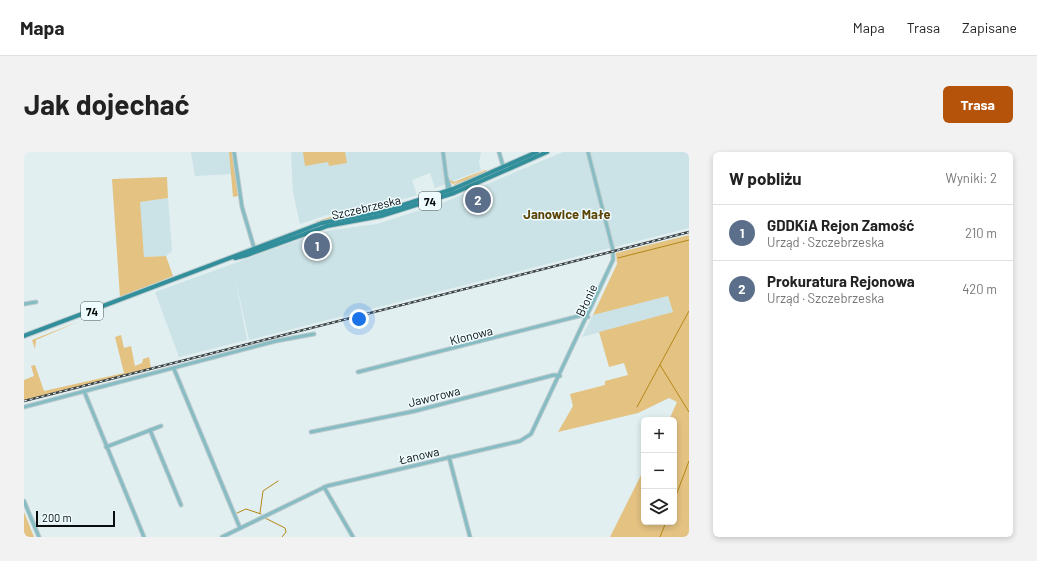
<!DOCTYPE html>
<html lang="pl">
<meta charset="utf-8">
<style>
:root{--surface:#fff;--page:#f2f2f2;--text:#222;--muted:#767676;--line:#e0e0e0;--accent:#b45309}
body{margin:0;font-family:Barlow,sans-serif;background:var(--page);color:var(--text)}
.controls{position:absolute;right:12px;bottom:12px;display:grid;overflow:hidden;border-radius:6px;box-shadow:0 2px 6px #0003}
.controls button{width:36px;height:36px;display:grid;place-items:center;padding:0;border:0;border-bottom:1px solid var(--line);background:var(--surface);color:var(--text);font:20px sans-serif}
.scale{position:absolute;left:12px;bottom:10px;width:79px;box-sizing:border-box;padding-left:4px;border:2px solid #080c0d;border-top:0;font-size:11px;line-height:14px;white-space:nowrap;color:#080c0d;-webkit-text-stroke:3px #eefcff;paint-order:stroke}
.you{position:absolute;left:335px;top:167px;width:14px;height:14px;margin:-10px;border:3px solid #fff;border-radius:50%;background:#1a73e8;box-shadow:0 0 0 6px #1a73e833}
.badge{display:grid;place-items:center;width:26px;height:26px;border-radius:50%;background:var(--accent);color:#fff;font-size:13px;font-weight:700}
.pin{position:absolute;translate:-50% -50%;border:2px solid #fff;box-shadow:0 1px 4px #0006}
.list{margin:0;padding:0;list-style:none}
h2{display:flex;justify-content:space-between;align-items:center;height:52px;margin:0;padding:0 16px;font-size:17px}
h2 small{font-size:13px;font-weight:400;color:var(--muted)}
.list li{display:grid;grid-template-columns:26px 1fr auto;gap:12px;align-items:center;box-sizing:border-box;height:56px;padding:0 16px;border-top:1px solid var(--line)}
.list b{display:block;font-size:15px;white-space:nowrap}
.list p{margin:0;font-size:13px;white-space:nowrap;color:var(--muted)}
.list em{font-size:13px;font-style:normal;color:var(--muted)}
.icon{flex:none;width:22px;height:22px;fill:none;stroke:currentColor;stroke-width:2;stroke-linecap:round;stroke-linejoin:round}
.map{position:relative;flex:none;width:665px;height:385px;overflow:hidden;border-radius:6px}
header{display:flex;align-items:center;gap:24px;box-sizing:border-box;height:56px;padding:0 20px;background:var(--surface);border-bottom:1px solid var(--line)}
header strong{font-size:19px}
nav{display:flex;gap:22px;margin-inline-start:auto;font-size:14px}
.intro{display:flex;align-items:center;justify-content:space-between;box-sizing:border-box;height:96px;padding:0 24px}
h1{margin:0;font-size:28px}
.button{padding:10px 18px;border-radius:6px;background:var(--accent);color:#fff;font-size:14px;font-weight:700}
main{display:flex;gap:24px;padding:0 24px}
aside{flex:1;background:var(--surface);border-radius:6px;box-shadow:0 2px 6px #0003}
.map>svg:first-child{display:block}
.built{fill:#cbe2e6}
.green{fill:#e3c282}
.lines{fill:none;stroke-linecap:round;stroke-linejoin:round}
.stream{stroke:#b48715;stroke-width:1}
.minor-casing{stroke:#becbcd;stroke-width:5}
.major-casing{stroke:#becbcd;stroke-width:6}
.minor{stroke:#86bcc4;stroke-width:3}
.major{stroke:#318e9b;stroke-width:4}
.rail-casing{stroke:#3c4244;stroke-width:2.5}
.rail{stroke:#eefcff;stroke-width:1;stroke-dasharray:3;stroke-linecap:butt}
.labels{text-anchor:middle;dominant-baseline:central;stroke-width:3;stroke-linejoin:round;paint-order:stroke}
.shield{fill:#eefcff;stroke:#4d5456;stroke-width:1}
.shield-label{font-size:11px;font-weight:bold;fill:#080c0d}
.street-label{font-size:12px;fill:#080c0d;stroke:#eefcff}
.neighbourhood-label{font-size:13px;font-weight:bold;fill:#5d4406;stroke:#eefcff}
</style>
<header>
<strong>Mapa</strong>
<nav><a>Mapa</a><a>Trasa</a><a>Zapisane</a></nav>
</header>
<div class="intro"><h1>Jak dojechać</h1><a class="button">Trasa</a></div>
<main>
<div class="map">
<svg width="665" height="385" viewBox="0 0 665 385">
<rect width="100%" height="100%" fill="#e1eff1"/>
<g class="built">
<path d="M167 0H205L208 22 171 24Z"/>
<path d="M267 0H457L455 10 457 18 411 36 406 21 388 28 393 43 350 56 303 63 276 72 269 40Z"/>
<path d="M539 0H665V76L225 188 211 125 223 188 155 205 131 140 283 85 307 78 353 72 421 50Z"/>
<path d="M144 46 148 99 142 104 120 105 115 50Z"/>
<path d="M644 144 649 160 558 185 569 163Z"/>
</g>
<g class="green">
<path d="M205 0H208L214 44 209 45Z"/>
<path d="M279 0H321L323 11 305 14 304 10 281 14Z"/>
<path d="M462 17 444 26 462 18 463 20 431 33H429L440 28 429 32 426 30V28L430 30Z"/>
<path d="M143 25 144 46 116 50 120 105 142 104 149 124 96 145 88 27Z"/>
<path d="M332 61 333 62 293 71 291 70 309 64Z"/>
<path d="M665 83V385H586L620 317V370H650V268H645L653 250 645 246 614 261 534 280 549 254 546 242 581 233V229L604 223 600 211 585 215 575 180 649 160 644 144 569 163 593 112 592 101Z"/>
<path d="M56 169 12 188 11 197 8 188Z"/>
<path d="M97 183 100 196 107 194 111 214 118 211 119 207 125 205 127 216 0 249V228L10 224 7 214 11 213 20 239 100 221 91 185Z"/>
<path d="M0 360 10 385H0Z"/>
</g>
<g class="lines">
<g class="stream">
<path d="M594 106 665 88"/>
<path d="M636 213 665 260"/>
<path d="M613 255 665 159"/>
<path d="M650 349 665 309"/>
<path d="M213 361 222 357 237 362"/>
<path d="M236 361 239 339 254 329"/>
<path d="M241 366 261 376 262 380 258 385"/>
<path d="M636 385 642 370"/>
</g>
<g class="minor-casing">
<g id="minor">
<path d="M210 0 218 55 231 99"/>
<path d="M419 0 424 39"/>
<path d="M475 0 479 14"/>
<path d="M423 27 427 39"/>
<path d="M0 152 12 150"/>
<path d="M150 217 216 376"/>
<path d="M334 220 559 163 564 165"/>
<path d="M60 239 120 385"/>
<path d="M0 255 252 189 290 182"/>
<path d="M126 278 157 353"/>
<path d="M287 280 391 259 530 223 536 224"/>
<path d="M82 295 137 274"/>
<path d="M425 305 446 385"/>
<path d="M300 335 329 385"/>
<path d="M0 349 15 385"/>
<path d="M198 385 303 334 496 289 507 282 589 108V98L564 0"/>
</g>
</g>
<g class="major-casing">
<g id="major">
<path d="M211 106 223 103 303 74 357 64 430 41 523 0"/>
<path d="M0 184 298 71 357 60 429 37 513 0"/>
</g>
</g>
<use href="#minor" class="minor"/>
<use href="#major" class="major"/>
<g class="rail-casing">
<path id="rail" d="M0 249 665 80"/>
</g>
<use href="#rail" class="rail"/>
</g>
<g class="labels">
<g class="shield">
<rect x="395" y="40" width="22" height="18" rx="3"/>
<rect x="57" y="150" width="22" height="18" rx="3"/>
</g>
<g class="shield-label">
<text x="406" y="49">74</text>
<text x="68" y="159">74</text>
</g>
<g class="street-label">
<text transform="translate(342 55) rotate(-13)">Szczebrzeska</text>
<text transform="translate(562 148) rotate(-65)">Błonie</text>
<text transform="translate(447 183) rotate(-14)">Klonowa</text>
<text transform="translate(410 244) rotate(-14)">Jaworowa</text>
<text transform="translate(395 303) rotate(-13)">Łanowa</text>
</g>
<g class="neighbourhood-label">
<text x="543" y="62">Janowice Małe</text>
</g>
</g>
</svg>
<div class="controls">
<button>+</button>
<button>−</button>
<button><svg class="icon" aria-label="layers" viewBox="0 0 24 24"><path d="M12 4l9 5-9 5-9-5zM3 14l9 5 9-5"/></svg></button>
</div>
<div class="scale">200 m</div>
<div class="you"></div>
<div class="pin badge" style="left:293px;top:94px;background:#5c6f8a">1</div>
<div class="pin badge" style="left:454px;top:48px;background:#5c6f8a">2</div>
</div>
<aside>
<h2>W pobliżu<small>Wyniki: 2</small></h2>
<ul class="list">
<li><span class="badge" style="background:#5c6f8a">1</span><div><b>GDDKiA Rejon Zamość</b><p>Urząd · Szczebrzeska</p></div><em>210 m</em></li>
<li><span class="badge" style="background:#5c6f8a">2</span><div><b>Prokuratura Rejonowa</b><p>Urząd · Szczebrzeska</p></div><em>420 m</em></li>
</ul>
</aside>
</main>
